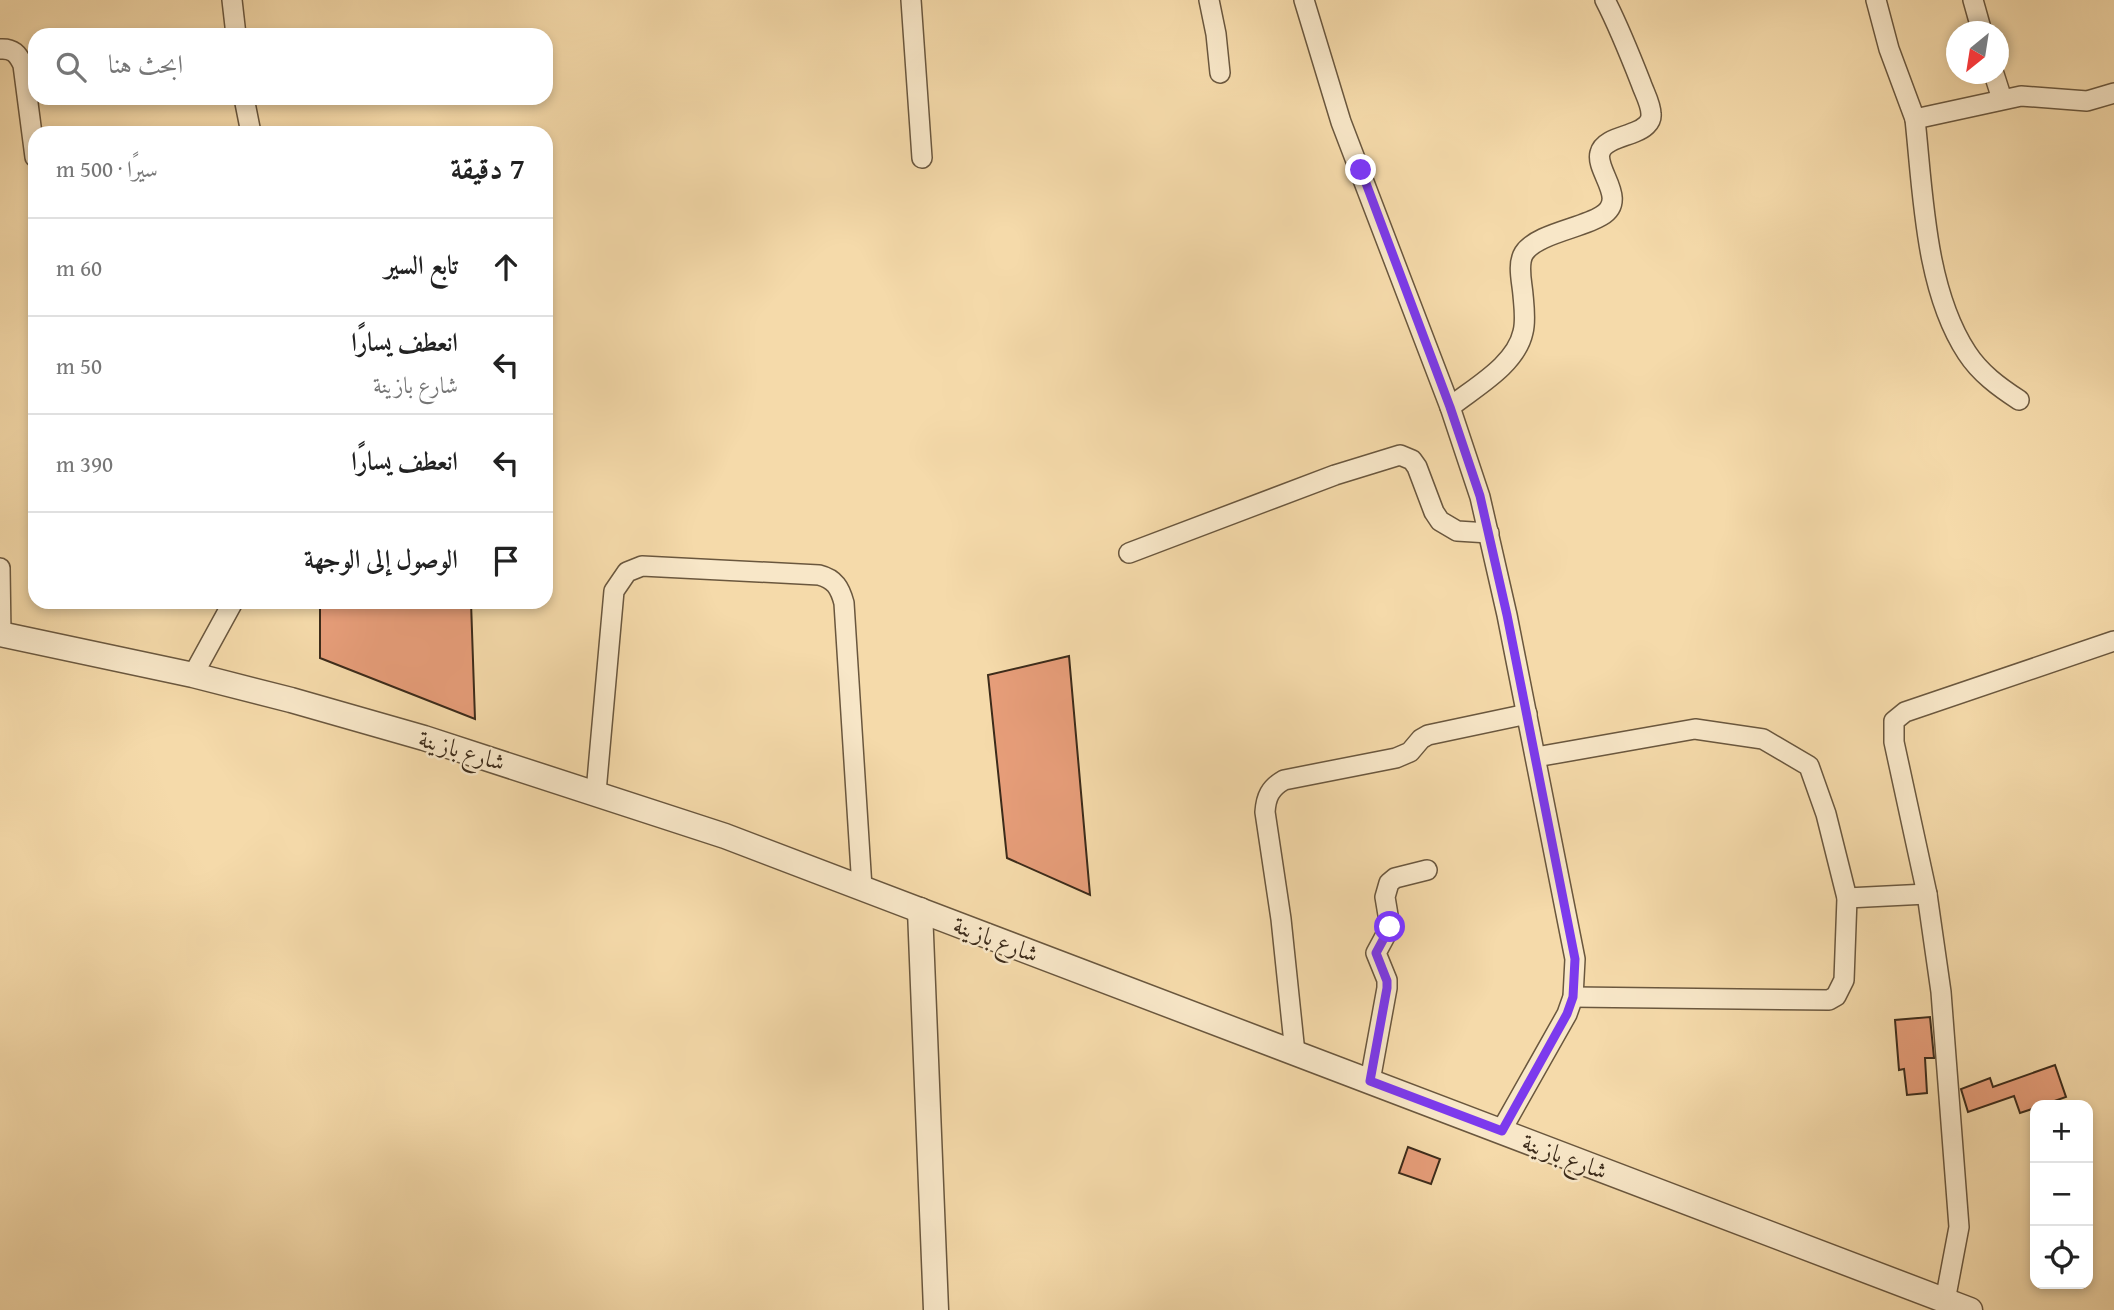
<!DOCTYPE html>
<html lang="ar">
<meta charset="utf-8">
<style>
:root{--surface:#fff;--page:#f6f6f6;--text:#222;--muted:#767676;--line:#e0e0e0}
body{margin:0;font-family:"Gentium Book Plus",Amiri,serif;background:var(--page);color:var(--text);direction:rtl}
.controls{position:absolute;right:21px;bottom:21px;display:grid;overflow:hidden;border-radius:14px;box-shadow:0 4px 10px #0003}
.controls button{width:63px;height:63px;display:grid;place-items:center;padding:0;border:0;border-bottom:2px solid var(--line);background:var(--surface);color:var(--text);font:35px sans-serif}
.compass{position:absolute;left:1946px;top:21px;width:63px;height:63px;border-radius:50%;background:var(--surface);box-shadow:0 4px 10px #0003;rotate:210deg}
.stop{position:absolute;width:21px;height:21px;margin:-16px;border:5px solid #7c3aed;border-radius:50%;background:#fff}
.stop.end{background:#7c3aed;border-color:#fff;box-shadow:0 2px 7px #0008}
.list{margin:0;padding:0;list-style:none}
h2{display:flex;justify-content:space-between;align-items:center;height:91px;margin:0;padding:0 28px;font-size:30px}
h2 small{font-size:23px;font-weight:400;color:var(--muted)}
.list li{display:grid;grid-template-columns:46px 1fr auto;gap:21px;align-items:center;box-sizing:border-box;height:98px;padding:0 28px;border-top:2px solid var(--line)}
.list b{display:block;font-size:26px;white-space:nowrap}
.list p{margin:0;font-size:23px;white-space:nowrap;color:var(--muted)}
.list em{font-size:23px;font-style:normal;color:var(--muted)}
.icon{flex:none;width:38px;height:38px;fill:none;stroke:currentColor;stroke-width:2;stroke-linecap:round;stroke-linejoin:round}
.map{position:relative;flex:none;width:2114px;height:1310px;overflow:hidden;direction:ltr}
.search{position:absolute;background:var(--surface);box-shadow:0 4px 10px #0003;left:28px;top:28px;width:525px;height:77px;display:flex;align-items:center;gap:18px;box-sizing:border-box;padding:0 24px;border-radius:21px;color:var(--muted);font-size:26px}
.panel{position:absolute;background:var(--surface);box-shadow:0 4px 10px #0003;left:28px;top:126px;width:525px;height:483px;border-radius:21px;direction:rtl}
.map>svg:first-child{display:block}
.building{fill:#e69d79;stroke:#3c2b1a;stroke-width:2}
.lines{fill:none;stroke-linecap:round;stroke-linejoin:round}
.minor-casing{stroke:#6a573e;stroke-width:22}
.tertiary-casing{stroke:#6a573e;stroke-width:27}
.minor{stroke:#f8e7c8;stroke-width:19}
.tertiary{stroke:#f8e7c8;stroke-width:24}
.route{stroke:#7c3aed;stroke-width:9}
.labels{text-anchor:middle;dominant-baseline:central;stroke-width:5;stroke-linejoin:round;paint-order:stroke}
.street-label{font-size:24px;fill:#3c2b1a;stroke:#f8e7c8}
</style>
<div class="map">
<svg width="2114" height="1310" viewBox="0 0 2114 1310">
<rect width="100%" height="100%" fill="#f5daaa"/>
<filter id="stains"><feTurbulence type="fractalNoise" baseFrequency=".00286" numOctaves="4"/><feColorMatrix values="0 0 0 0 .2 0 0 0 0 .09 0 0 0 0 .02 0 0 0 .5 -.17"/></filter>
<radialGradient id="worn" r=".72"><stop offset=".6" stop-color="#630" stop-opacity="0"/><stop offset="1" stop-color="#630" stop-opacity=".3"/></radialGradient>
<g class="building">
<path d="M320 602H471L475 719 320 658Z"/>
<path d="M1069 656 1090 895 1007 858 988 675Z"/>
<path d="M1930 1017 1934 1058H1925L1927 1093 1907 1095 1904 1069 1899 1070 1895 1020Z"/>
<path d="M2055 1065 2066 1097 2043 1105H2035V1108L2020 1113 2014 1096 1968 1112 1961 1089 1990 1078 1993 1087Z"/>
<path d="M1408 1147 1440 1159 1431 1184 1399 1173Z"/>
</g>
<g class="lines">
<g class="minor-casing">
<g id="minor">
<path d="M232 0 236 35"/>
<path d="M911 0 922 158"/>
<path d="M1209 0 1216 34 1220 73"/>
<path d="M1304 0 1341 122 1450 407 1480 497 1507 615 1575 959 1573 997 1567 1014 1501 1131"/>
<path d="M1876 0 1889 49 1915 119 2021 96 2087 101 2114 93"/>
<path d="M1973 0 1982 32"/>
<path d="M0 49C13 48 18 54 23 65L35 157"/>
<path d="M1994 74 2002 99"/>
<path d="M244 98 251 133"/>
<path d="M1915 119C1923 193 1925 289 1967 353 1980 373 1999 387 2019 400"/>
<path d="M1450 407C1475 387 1516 365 1523 332 1526 321 1524 306 1523 295 1522 282 1517 264 1524 253 1536 234 1582 228 1601 216 1629 200 1595 171 1600 153 1603 140 1624 137 1635 132 1643 129 1652 123 1651 114 1651 104 1644 92 1641 83 1630 55 1619 27 1605 0"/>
<path d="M1129 553 1335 475 1400 455 1412 460 1417 467 1434 512 1440 521 1457 531 1489 533"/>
<path d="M0 568 1 635"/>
<path d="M193 675 233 602"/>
<path d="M1536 757 1695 729 1763 739 1809 766 1826 814 1847 898 1844 980 1836 996 1829 1000 1573 997"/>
<path d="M596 792 614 591 627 572 642 566 819 575C835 579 840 588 844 603L862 888"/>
<path d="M1847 898 1927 894"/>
<path d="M1295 1053 1281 919 1265 812C1266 797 1270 788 1284 780L1396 758 1410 752 1421 739 1428 735 1527 714"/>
<path d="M1370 1081 1387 988V980L1376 953 1390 927 1385 897 1389 883 1395 878 1427 870"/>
<path d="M1945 1301 1959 1227 1941 992 1927 894 1894 742V721L1905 712 2114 641"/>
</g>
</g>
<g class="tertiary-casing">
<g id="tertiary">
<path d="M0 634 193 675 291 700 424 738 725 836 1970 1310"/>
<path d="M920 910 936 1310"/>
</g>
</g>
<use href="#minor" class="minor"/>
<use href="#tertiary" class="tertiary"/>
</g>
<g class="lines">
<path class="route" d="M1361 170 1450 407 1480 496 1507 615 1575 959 1573 997 1567 1014 1502 1131 1370 1081 1387 988V981L1376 953 1390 927"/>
</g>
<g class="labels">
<g class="street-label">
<text transform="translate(462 750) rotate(17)">شارع بازينة</text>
<text transform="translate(996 939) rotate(21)">شارع بازينة</text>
<text transform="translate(1565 1156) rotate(21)">شارع بازينة</text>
</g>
</g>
<rect width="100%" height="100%" filter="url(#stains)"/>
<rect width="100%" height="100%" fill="url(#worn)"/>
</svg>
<div class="controls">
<button>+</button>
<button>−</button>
<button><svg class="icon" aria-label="locate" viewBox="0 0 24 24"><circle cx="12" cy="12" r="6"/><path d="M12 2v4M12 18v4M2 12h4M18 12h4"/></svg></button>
</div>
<svg class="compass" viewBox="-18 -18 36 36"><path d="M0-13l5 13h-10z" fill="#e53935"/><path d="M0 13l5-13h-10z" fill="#767676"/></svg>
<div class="stop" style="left:1390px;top:927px"></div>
<div class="stop end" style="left:1361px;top:170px"></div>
<div class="search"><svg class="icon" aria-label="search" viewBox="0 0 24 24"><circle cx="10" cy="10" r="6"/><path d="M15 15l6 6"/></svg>ابحث هنا</div>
<section class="panel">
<h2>7 دقيقة<small>سيرًا · 500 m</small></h2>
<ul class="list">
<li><svg class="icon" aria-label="ahead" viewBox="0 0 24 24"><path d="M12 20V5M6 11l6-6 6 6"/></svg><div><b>تابع السير</b></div><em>60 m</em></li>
<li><svg class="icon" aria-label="left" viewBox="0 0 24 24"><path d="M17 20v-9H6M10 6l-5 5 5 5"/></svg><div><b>انعطف يسارًا</b><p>شارع بازينة</p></div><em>50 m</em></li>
<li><svg class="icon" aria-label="left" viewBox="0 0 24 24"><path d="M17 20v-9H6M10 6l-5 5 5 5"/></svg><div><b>انعطف يسارًا</b></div><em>390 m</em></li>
<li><svg class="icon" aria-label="arrive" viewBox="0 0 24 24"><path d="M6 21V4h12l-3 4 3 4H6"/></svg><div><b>الوصول إلى الوجهة</b></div></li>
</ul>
</section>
</div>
